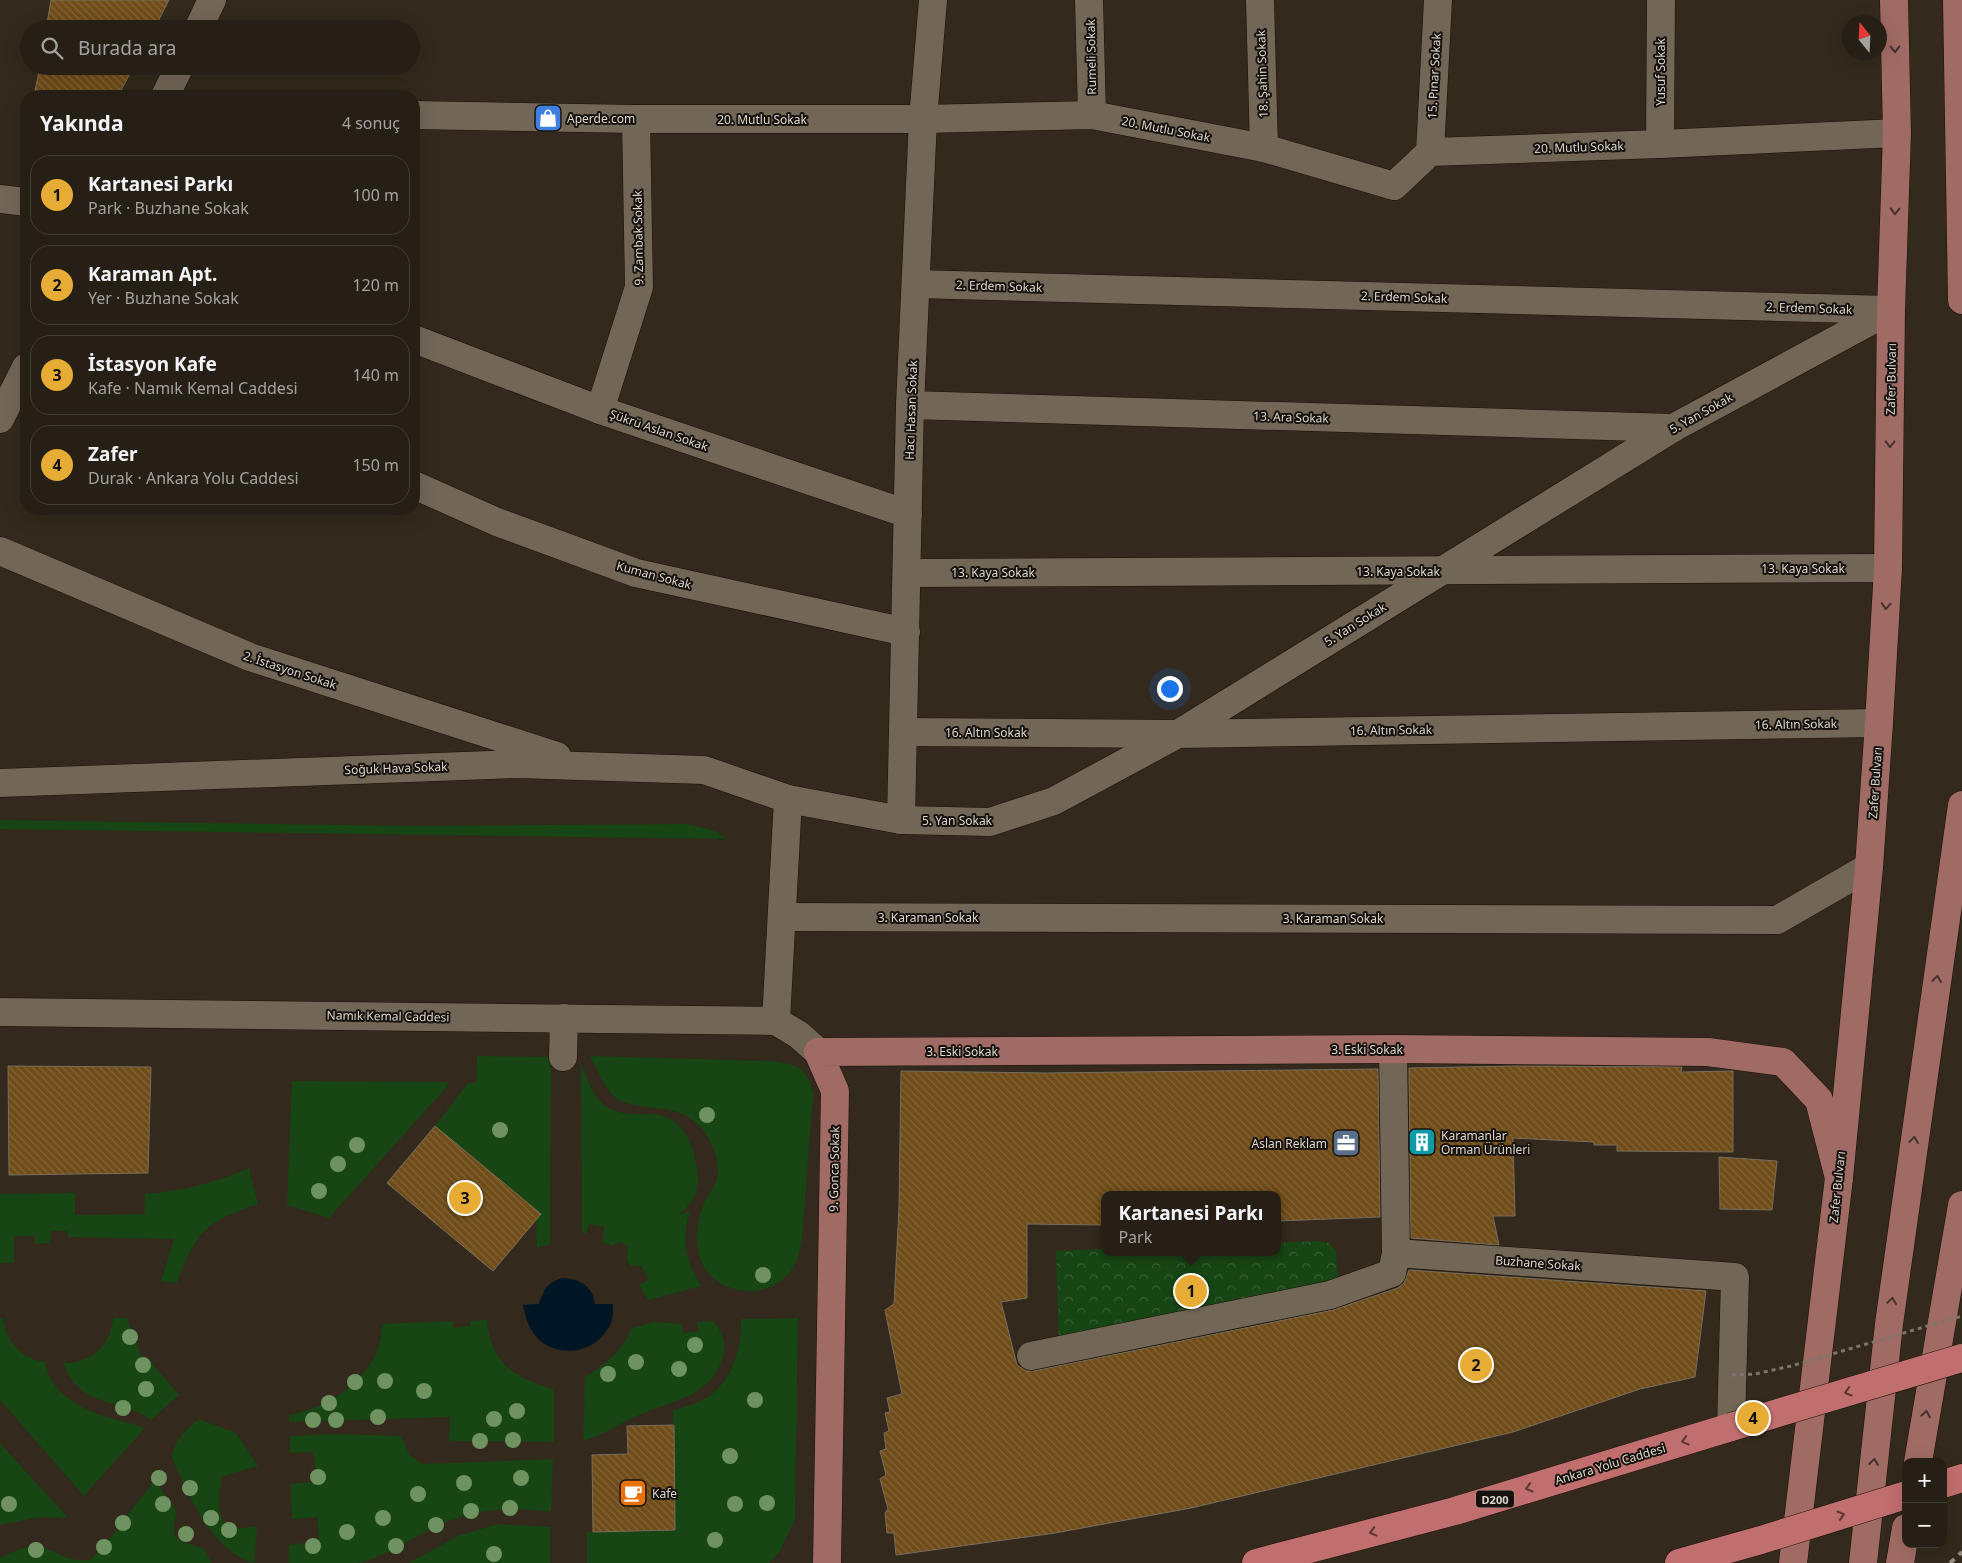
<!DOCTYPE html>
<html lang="tr">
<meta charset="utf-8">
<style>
:root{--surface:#261f15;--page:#322c22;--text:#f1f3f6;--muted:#a4a2a0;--line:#423d34;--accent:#e6ac36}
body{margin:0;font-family:"Noto Sans",sans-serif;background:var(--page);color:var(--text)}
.controls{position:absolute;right:15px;bottom:15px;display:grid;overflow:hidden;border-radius:10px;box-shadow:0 5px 20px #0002}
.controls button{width:45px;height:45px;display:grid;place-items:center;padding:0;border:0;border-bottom:1px solid var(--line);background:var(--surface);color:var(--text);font:25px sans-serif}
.compass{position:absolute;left:1842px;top:15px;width:45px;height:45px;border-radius:50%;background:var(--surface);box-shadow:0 5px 20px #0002;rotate:342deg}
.you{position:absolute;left:1169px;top:688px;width:18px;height:18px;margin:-12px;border:4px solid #fff;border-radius:50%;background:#1a73e8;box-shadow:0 0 0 8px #1a73e833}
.badge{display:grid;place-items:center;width:32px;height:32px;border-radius:50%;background:var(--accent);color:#111;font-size:16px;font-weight:700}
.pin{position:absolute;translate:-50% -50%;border:2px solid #fff;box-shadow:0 1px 5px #0006}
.popup{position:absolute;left:1101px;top:1191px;width:180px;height:65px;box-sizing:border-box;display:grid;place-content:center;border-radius:10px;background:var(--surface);filter:drop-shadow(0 1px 4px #0005);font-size:16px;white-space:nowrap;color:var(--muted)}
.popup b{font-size:19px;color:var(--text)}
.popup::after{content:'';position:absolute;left:50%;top:100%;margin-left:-10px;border:10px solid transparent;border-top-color:var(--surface)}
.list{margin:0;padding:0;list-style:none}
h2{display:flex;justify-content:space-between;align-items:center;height:65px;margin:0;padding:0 20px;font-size:21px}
h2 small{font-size:16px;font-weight:400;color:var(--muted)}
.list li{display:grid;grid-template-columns:32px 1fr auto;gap:15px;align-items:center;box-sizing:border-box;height:80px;margin:0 10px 10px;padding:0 10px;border:1px solid var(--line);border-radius:20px}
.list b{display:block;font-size:19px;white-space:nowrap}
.list p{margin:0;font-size:16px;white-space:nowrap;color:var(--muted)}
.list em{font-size:16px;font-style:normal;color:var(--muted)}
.icon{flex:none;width:28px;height:28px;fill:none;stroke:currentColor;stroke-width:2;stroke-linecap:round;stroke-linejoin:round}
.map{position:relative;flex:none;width:1962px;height:1563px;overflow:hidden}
.search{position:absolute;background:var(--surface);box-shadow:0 5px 20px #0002;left:20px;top:20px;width:400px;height:55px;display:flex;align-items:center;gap:12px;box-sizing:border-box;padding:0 18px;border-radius:28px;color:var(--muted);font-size:19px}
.panel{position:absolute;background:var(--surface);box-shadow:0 5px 20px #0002;left:20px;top:90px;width:400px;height:425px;border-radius:20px}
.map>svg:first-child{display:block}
.grass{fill:#174514}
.park{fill:url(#park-crowns)}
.water{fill:#011624}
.building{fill:url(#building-back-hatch);stroke:#796e5f}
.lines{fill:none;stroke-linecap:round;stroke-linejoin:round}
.minor-casing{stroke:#1a1106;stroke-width:29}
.major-casing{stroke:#1a1106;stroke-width:29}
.highway-casing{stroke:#1a1106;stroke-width:29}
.minor{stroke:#726657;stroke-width:28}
.major{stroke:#a16b65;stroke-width:28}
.highway{stroke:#c16f6e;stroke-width:28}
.rail{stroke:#948b81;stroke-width:4;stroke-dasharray:6 6;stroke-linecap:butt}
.highway-bridge-casing{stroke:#1a1106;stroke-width:29;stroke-linecap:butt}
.path-bridge{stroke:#7f766b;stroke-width:3;stroke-dasharray:4 4;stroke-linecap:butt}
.highway-bridge{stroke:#c16f6e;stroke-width:28}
.tree{fill:#6f9360}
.oneway{stroke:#47312c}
.oneway2{stroke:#5b3734}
.labels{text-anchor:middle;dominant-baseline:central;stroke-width:4;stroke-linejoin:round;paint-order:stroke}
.shield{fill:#17120d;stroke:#a29c95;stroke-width:1}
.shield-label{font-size:11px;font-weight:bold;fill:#ded7cf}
.street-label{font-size:12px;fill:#ded7cf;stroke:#17120d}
.poi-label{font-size:12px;fill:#ded7cf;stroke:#17120d;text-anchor:start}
</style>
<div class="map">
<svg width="1962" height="1563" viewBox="0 0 1962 1563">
<defs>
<pattern id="park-crowns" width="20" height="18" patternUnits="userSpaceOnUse" patternTransform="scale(1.25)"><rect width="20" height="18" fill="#174514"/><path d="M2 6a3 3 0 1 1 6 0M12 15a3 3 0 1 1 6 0" fill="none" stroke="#385f35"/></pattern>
<pattern id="building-back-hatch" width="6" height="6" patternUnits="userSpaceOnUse" patternTransform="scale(1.25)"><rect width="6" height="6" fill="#6f4c18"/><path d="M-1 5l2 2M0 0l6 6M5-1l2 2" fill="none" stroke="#836539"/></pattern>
</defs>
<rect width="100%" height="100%" fill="#33291c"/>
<g class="grass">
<path d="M0 820 415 826 687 824 713 830 727 839 0 829Z"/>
<path d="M477 1056 551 1057 550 1245 537 1247 536 1221 538 1212 435 1126 468 1083H476Z"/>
<path d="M590 1056 768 1061C794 1063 808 1066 813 1094L802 1240C800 1250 798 1259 793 1268 773 1299 726 1298 705 1269 693 1250 696 1223 704 1203 709 1193 717 1185 718 1172 719 1159 711 1140 703 1130 679 1099 639 1114 616 1098 604 1088 597 1070 590 1056Z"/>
<path d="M581 1063C587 1078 592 1095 605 1106 610 1110 617 1111 623 1113 633 1115 643 1114 653 1114 684 1117 693 1144 697 1169 701 1190 694 1203 678 1215L690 1211C681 1241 685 1259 701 1286L648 1300 639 1285 648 1280 642 1266H631L627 1261 628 1246 619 1242 612 1246 603 1242 604 1227 589 1224 586 1234 582 1232Z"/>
<path d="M292 1081 446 1082 450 1083 329 1218 287 1205Z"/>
<path d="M249 1168 258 1204C206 1222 196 1231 177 1283L161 1281 174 1239 68 1237 67 1231H51L50 1243 35 1244V1236H14V1263H0V1194L75 1193V1215L145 1214V1194C182 1191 215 1183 249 1168Z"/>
<path d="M0 1318H3C5 1341 22 1359 45 1362 50 1394 83 1410 110 1418 122 1422 133 1422 144 1429L84 1496 0 1400Z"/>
<path d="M113 1318H127L142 1358 146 1362 149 1360 179 1395 151 1420C119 1396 82 1411 63 1363 91 1364 111 1345 113 1318Z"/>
<path d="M798 1318 795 1520 779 1553 769 1563H587V1532L675 1530 673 1411C684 1407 696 1404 706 1398 732 1383 742 1348 741 1319Z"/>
<path d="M487 1320C490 1363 516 1379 554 1389V1442L449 1441 450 1417 289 1422V1415C333 1407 382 1373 382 1324L453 1321 454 1328 470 1326V1321Z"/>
<path d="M713 1321C724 1334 728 1346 721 1363 706 1398 671 1401 639 1415 620 1423 604 1435 583 1441L585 1377C605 1364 622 1352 631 1329L653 1322 682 1324 684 1333 699 1331 697 1322Z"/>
<path d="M199 1419 236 1433 258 1466 221 1477C221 1491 213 1523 233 1528 240 1529 250 1527 257 1526L254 1563C212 1552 187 1493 172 1457 173 1442 188 1427 199 1419Z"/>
<path d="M335 1434 401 1436 410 1455 422 1464 553 1459 551 1512C501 1506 467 1509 421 1534 404 1544 378 1559 358 1563 337 1563 311 1563 289 1563V1545L319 1541 317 1517 292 1519 291 1484 318 1481 313 1452 290 1453V1436Z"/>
<path d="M0 1443 68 1518 40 1517 0 1525Z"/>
<path d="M155 1481 177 1512C167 1542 181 1542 203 1548L212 1563H0V1558C51 1530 49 1563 90 1560 115 1537 132 1506 155 1481Z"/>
<path d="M498 1524 550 1527V1563H408L460 1535Z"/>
</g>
<path class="park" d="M1316 1241 1329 1243 1336 1251 1339 1283 1059 1342 1056 1251 1105 1249V1252H1277V1243Z"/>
<path class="water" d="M563 1278C580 1279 593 1286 595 1304H613C613 1313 613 1323 607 1330 591 1356 552 1358 534 1334 528 1326 525 1315 523 1305L539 1304C543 1291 548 1281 563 1278Z"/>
<g class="building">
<path d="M51 0H169L154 29H46Z"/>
<path d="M40 66H134L118 96H34Z"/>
<path d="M8 1066 151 1067 148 1173 9 1175Z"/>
<path d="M1515 1066 1682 1067 1681 1072 1733 1071V1152L1617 1151V1145H1594V1142L1513 1138 1515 1216H1493L1499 1245 1411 1238 1409 1068Z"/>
<path d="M1378 1069 1380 1217 1277 1221V1195H1105V1225L1027 1224V1298L1001 1302 1017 1365 1026 1371H1034L1333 1310 1398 1288 1404 1283 1409 1270 1706 1291 1695 1377 1640 1389 1513 1432 1191 1508 1055 1533 896 1555 894 1533H887L885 1513 888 1509 880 1479 886 1475 880 1451 886 1449 884 1433 889 1431 885 1413 890 1412 887 1398 902 1394 885 1310 894 1304 899 1208 901 1071 1046 1073Z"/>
<path d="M435 1126 541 1214 493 1271 387 1183Z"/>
<path d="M1719 1157 1777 1161 1772 1210 1720 1209Z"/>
<path d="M674 1425 675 1530 593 1532 592 1455 628 1454 627 1426Z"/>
</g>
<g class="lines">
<g class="minor-casing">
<g id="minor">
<path d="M1089 0 1092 115"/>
<path d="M1260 0 1264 148"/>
<path d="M198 29 212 0"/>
<path d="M165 96 180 66"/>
<path d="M414 115 636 119H923L1092 115 1264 148 1394 186 1430 152 1660 144 1897 133"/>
<path d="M1660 144 1661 0"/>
<path d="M1430 152 1438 0"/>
<path d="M0 199 26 202"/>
<path d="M916 284 1890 310"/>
<path d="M414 339 600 410 908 514"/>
<path d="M910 405 1673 428"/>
<path d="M600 410 639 287 636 119"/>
<path d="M0 419 26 367"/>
<path d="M414 485 497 522 636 573 906 632"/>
<path d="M0 551 250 657 557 756"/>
<path d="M907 573 1888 568"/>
<path d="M903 732 1178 734 1879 723"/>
<path d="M0 783 517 764 704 770 788 799 901 820 990 822 1054 801 1178 734 1673 428 1891 310"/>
<path d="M901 820 910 405 923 119 933 0"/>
<path d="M783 917 1777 920 1869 867"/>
<path d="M0 1012 776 1021"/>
<path d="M776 1021 788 799"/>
<path d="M776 1021 799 1035 818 1052"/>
<path d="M1393 1049 1396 1253 1735 1277 1731 1427"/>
<path d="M563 1057 564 1018"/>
<path d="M1031 1356 1330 1295 1392 1273 1396 1253"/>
</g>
</g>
<g class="major-casing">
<g id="major">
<path d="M1957 0 1962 300"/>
<path d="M1918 1462 1962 1205"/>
<path d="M827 1563 835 1091 818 1052 1393 1049 1708 1052 1783 1062 1819 1100 1839 1178"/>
<path d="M1793 1563 1839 1178 1869 867 1879 723 1888 568 1891 310 1897 133 1894 0"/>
<path d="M1863 1563 1889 1324 1962 805"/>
<path d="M1900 1563 1906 1528"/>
</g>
</g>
<g class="highway-casing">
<g id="highway">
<path d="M1943 1484 1962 1478"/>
<path d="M1256 1563 1455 1511 1731 1427"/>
<path d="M1679 1563 1761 1540"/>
</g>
</g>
<use href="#minor" class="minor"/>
<use href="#major" class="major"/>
<use href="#highway" class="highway"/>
<path class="rail" d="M1950 1563 1962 1552"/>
<g class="highway-bridge-casing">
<g id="highway-bridge">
<path d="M1731 1427 1962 1358"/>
<path d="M1761 1540 1906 1495"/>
</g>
</g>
<path class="path-bridge" d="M1732 1375 1755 1374 1791 1366 1962 1316"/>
<use href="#highway-bridge" class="highway-bridge"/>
</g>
<g class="tree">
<circle cx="707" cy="1115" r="8"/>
<circle cx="500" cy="1130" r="8"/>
<circle cx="357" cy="1145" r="8"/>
<circle cx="338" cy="1164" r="8"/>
<circle cx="319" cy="1191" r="8"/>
<circle cx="763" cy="1275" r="8"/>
<circle cx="130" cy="1337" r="8"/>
<circle cx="695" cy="1345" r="8"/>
<circle cx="636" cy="1362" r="8"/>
<circle cx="143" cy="1365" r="8"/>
<circle cx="679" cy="1369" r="8"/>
<circle cx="608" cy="1374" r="8"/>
<circle cx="385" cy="1381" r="8"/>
<circle cx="355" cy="1382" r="8"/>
<circle cx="146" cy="1389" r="8"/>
<circle cx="424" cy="1391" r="8"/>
<circle cx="755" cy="1400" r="8"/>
<circle cx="329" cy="1403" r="8"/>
<circle cx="123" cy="1408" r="8"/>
<circle cx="517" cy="1411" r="8"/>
<circle cx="378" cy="1417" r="8"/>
<circle cx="494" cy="1419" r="8"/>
<circle cx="313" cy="1420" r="8"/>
<circle cx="336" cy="1420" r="8"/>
<circle cx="513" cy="1440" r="8"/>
<circle cx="480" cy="1441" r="8"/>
<circle cx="730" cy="1456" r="8"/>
<circle cx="318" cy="1477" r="8"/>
<circle cx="159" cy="1478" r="8"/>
<circle cx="521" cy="1478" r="8"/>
<circle cx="464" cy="1483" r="8"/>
<circle cx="190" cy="1488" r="8"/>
<circle cx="418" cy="1494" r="8"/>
<circle cx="767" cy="1503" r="8"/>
<circle cx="9" cy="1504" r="8"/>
<circle cx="163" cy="1504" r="8"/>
<circle cx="735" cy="1504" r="8"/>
<circle cx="510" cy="1508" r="8"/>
<circle cx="471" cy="1511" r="8"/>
<circle cx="211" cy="1518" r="8"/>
<circle cx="383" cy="1518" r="8"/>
<circle cx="123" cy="1523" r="8"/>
<circle cx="436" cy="1525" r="8"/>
<circle cx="229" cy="1530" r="8"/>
<circle cx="347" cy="1532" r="8"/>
<circle cx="186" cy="1534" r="8"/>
<circle cx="715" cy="1540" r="8"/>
<circle cx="313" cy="1546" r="8"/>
<circle cx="396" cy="1546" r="8"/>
<circle cx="104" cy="1547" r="8"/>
<circle cx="36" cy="1550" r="8"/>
<circle cx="494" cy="1554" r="8"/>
</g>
<defs><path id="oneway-chevron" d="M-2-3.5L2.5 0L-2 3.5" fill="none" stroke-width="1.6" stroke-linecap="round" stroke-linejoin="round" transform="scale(1.25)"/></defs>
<g class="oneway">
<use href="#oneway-chevron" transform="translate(1895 49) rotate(89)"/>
<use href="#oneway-chevron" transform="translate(1895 211) rotate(92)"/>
<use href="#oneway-chevron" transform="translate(1890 444) rotate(91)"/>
<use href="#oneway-chevron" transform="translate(1886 606) rotate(94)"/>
<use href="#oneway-chevron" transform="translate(1937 979) rotate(-82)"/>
<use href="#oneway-chevron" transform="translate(1914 1140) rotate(-82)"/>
<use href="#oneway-chevron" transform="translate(1892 1301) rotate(-82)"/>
<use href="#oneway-chevron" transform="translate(1926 1414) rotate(-80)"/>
<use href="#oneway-chevron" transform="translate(1874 1462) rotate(-84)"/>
</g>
<g class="oneway2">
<use href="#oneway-chevron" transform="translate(1848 1392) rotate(163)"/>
<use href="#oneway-chevron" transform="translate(1685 1441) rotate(163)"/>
<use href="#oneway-chevron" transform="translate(1529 1488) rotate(163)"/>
<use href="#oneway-chevron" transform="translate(1841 1515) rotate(-17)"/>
<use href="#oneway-chevron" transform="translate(1373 1532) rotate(165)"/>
</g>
<defs>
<g id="shop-square" transform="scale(1.4375)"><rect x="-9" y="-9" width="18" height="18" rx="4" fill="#3f7fe0" stroke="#17120d"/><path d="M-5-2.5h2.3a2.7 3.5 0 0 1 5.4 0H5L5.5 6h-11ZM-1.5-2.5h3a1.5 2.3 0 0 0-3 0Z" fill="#fff"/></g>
<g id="building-square" transform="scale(1.4375)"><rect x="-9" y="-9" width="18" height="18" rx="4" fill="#0f9aa8" stroke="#17120d"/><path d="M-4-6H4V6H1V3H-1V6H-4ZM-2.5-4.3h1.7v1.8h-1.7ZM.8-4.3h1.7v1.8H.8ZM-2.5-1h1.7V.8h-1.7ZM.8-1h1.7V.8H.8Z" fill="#fff"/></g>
<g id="office-square" transform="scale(1.4375)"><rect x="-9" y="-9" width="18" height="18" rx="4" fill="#5c6f8a" stroke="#17120d"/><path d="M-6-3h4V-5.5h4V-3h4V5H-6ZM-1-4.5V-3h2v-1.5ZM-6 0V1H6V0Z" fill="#fff"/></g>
<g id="cafe-square" transform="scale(1.4375)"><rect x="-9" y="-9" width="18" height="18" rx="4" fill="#e8710a" stroke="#17120d"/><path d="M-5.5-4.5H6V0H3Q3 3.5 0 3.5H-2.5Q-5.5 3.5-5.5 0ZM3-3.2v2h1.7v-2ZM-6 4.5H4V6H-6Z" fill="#fff"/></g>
</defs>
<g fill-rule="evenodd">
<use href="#shop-square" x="548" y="118"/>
<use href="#building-square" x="1422" y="1142"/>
<use href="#office-square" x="1346" y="1143"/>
<use href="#cafe-square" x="633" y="1493"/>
</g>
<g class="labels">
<rect class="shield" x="1476" y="1490.5" width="38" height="17" rx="4"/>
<g class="shield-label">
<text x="1495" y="1499">D200</text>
</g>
<g class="street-label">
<text transform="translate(1091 57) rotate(-91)">Rumeli Sokak</text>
<text transform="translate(1660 72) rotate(-90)">Yusuf Sokak</text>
<text transform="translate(1262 74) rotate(-92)">18. Şahin Sokak</text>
<text transform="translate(1434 76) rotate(-87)">15. Pınar Sokak</text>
<text x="762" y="119">20. Mutlu Sokak</text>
<text transform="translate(1166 129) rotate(11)">20. Mutlu Sokak</text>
<text transform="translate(1579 147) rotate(-2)">20. Mutlu Sokak</text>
<text transform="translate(638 238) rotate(-91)">9. Zambak Sokak</text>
<text transform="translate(999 286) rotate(2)">2. Erdem Sokak</text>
<text transform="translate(1404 297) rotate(2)">2. Erdem Sokak</text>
<text transform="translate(1809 308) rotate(2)">2. Erdem Sokak</text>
<text transform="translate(1891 379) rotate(-89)">Zafer Bulvarı</text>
<text transform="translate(911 410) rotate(-88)">Hacı Hasan Sokak</text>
<text transform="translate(1701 413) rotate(-29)">5. Yan Sokak</text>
<text transform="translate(1291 417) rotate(2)">13. Ara Sokak</text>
<text transform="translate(659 430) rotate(19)">Şükrü Aslan Sokak</text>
<text x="1803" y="568">13. Kaya Sokak</text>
<text x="1398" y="571">13. Kaya Sokak</text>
<text x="993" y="572">13. Kaya Sokak</text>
<text transform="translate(654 575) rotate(15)">Kuman Sokak</text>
<text transform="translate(1355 624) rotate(-32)">5. Yan Sokak</text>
<text transform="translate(290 670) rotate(18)">2. İstasyon Sokak</text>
<text transform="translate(1796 724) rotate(-1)">16. Altın Sokak</text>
<text transform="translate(1391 730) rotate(-1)">16. Altın Sokak</text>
<text x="986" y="732">16. Altın Sokak</text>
<text transform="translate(396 768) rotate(-2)">Soğuk Hava Sokak</text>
<text transform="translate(1875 783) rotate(-86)">Zafer Bulvarı</text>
<text x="957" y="820">5. Yan Sokak</text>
<text x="928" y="917">3. Karaman Sokak</text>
<text x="1333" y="918">3. Karaman Sokak</text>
<text transform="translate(388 1016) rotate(1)">Namık Kemal Caddesi</text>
<text x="1367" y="1049">3. Eski Sokak</text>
<text x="962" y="1051">3. Eski Sokak</text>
<text transform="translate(834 1169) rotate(-89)">9. Gonca Sokak</text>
<text transform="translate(1837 1187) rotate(-84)">Zafer Bulvarı</text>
<text transform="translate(1538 1263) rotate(4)">Buzhane Sokak</text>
<text transform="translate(1610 1464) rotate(-17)">Ankara Yolu Caddesi</text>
</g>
<g class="poi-label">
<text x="567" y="118">Aperde.com</text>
<text x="1441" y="1135">Karamanlar<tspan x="1441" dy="14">Orman Ürünleri</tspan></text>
<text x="1327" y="1143" text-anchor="end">Aslan Reklam</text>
<text x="652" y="1493">Kafe</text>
</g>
</g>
</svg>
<div class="controls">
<button>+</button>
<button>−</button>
</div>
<svg class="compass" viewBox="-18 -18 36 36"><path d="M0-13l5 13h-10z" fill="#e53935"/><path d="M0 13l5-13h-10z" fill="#a4a2a0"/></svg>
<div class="you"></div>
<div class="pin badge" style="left:1191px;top:1291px">1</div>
<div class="popup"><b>Kartanesi Parkı</b>Park</div>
<div class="pin badge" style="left:1476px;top:1365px">2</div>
<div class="pin badge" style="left:465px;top:1198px">3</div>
<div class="pin badge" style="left:1753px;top:1418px">4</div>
<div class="search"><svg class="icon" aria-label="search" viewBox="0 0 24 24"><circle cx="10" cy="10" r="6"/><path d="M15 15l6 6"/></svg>Burada ara</div>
<section class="panel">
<h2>Yakında<small>4 sonuç</small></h2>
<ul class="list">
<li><span class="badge">1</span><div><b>Kartanesi Parkı</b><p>Park · Buzhane Sokak</p></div><em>100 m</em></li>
<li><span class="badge">2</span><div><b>Karaman Apt.</b><p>Yer · Buzhane Sokak</p></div><em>120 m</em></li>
<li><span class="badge">3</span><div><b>İstasyon Kafe</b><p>Kafe · Namık Kemal Caddesi</p></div><em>140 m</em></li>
<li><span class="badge">4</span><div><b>Zafer</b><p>Durak · Ankara Yolu Caddesi</p></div><em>150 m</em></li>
</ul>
</section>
</div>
